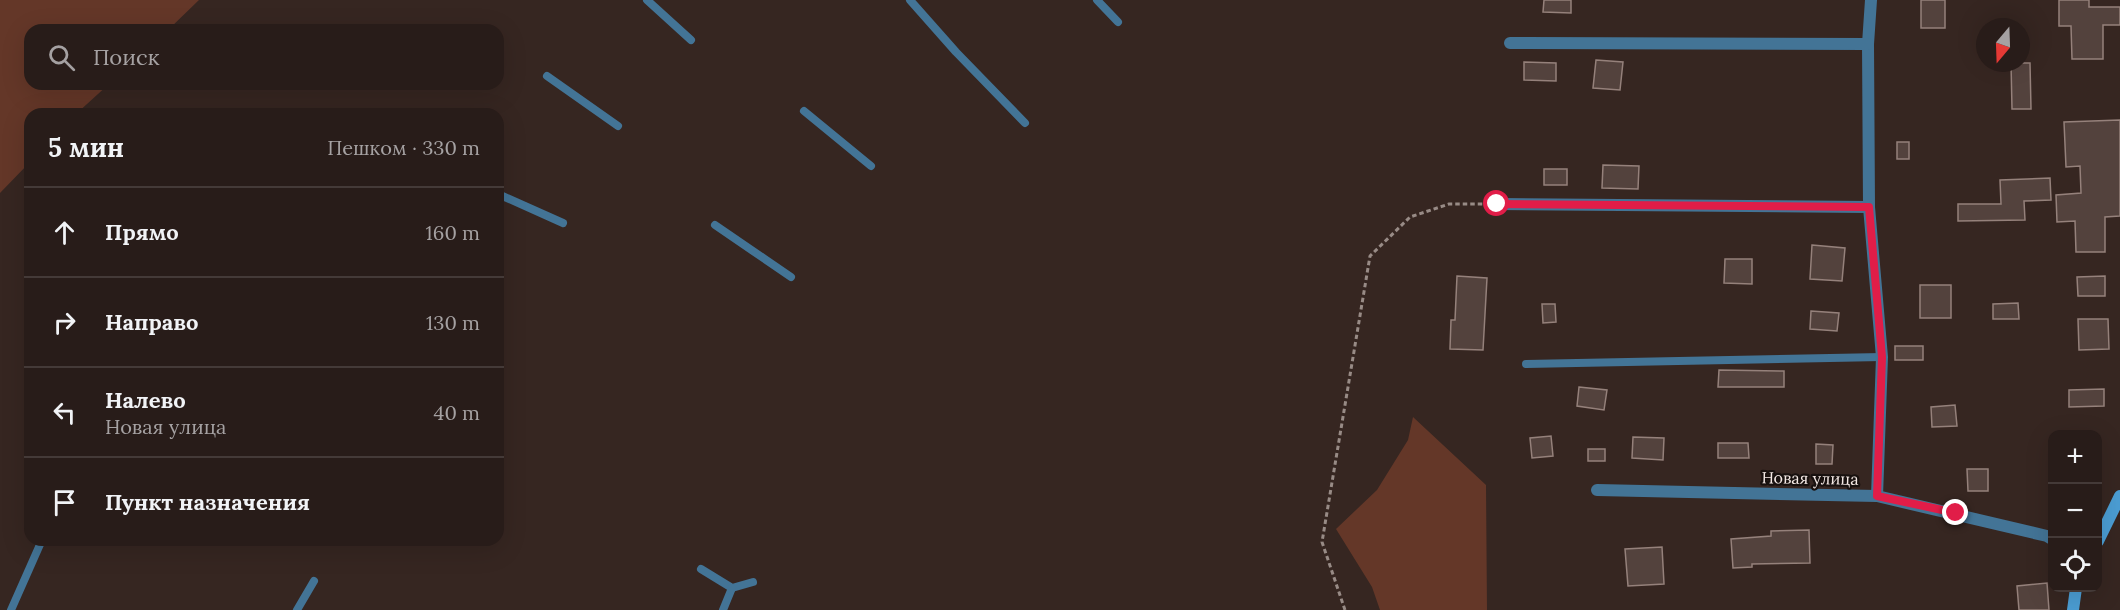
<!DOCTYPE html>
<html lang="ru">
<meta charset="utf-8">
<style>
:root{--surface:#281c19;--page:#302522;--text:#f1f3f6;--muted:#a5a1a2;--line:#443a38}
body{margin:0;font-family:Lora,serif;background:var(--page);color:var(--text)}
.controls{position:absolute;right:18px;bottom:18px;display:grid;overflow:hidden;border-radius:12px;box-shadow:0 6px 24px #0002}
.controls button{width:54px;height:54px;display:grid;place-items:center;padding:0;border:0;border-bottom:2px solid var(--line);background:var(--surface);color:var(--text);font:30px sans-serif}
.compass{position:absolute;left:1976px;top:18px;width:54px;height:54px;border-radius:50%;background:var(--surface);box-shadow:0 6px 24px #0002;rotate:199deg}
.stop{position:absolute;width:18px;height:18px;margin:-14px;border:4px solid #e11d48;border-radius:50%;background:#fff}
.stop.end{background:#e11d48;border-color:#fff;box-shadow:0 2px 6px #0008}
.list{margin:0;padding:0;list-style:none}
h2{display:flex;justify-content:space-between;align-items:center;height:78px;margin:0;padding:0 24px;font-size:26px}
h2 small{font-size:20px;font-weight:400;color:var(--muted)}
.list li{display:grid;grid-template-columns:39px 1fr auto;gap:18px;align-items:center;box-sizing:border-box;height:90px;padding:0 24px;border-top:2px solid var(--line)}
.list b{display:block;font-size:22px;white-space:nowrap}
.list p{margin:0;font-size:20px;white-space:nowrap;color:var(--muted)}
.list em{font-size:20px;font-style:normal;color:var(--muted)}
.icon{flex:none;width:33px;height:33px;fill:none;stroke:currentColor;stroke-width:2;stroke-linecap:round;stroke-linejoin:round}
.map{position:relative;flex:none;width:2120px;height:610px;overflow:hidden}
.search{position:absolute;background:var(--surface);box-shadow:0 6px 24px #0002;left:24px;top:24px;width:480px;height:66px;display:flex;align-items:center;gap:15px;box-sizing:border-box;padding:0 21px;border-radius:18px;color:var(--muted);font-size:22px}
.panel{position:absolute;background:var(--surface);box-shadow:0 6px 24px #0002;left:24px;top:108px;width:480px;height:438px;border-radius:18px}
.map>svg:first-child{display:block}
.green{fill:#643728}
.building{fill:#53423d;stroke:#95817b;stroke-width:1.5}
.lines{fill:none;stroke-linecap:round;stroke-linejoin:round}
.path{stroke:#988b86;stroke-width:3;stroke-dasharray:4.5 3;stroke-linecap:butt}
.lane{stroke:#437496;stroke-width:8}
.street{stroke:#437496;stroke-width:12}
.secondary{stroke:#4b9dd3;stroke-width:12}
.route{stroke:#e11d48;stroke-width:8}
.labels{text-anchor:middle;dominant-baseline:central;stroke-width:4.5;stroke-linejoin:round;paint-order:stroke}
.street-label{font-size:16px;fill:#f4e9e5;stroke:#18110f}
</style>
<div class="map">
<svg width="2120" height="610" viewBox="0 0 2120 610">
<rect width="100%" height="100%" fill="#362621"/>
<g class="green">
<path d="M0 0H199L168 30H30V84H109L76 114H30V162L0 193Z"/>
<path d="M1413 417 1486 485 1487 610H1380L1372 587 1336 529 1377 490 1408 440Z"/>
</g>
<g class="building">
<path d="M1544 0H1571V13L1543 12Z"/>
<rect x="1921" y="0" width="24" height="28"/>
<path d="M2059 0H2089V7H2120V25H2103V59H2072L2071 26H2059Z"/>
<path d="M1596 60 1623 62 1620 90 1593 88Z"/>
<path d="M1524 62 1556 63V81L1524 80Z"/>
<path d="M2011 63H2030L2031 109H2012Z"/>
<path d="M2120 120V216L2105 217V252H2076L2075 221 2057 222 2056 195 2081 193 2080 166 2066 167 2064 122Z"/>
<rect x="1897" y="142" width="12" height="17"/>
<path d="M1603 165 1639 166 1638 189 1602 188Z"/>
<rect x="1544" y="169" width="23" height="16"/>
<path d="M2050 178 2051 200 2024 201 2025 220 1958 221V204H2001L2000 180Z"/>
<path d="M1812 245 1845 248 1842 281 1810 279Z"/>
<path d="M1725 259H1752V284L1724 283Z"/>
<path d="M1457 276 1487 278 1483 350 1450 349 1451 320H1455Z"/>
<path d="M2105 276V296H2078L2077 277Z"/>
<rect x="1920" y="285" width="31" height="33"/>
<path d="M2018 303 2019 319H1993V304Z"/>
<path d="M1542 304H1555L1556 322 1543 323Z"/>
<path d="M1811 311 1839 313 1837 331 1810 329Z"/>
<path d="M2078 319H2108L2109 349 2079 350Z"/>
<rect x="1895" y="346" width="28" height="14"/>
<path d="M1719 370 1784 371V387H1718Z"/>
<path d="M1579 387 1607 390 1604 410 1577 406Z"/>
<path d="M2104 389V406L2069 407V390Z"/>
<path d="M1955 405 1957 426 1932 427 1931 407Z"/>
<path d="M1551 436 1553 456 1532 458 1530 438Z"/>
<path d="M1633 437 1664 438 1663 460 1632 458Z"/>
<path d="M1718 443H1748L1749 458H1718Z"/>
<path d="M1816 444 1833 445 1832 464H1816Z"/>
<rect x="1588" y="449" width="17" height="12"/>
<path d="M1967 469H1988V491H1968Z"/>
<path d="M1809 530 1810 563 1752 564V567L1733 568 1731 539 1771 536V531Z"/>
<path d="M1662 547 1664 584 1628 586 1625 549Z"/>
<path d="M2047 583 2049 610H2019L2017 586Z"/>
</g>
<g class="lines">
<path class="path" d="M1345 610 1322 542 1370 256 1410 217 1449 204H1486"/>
<g class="lane">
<path d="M647 0 691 40"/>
<path d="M910 0 956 52 1025 123"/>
<path d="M1097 0 1118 22"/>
<path d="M547 76 618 126"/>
<path d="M804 111 871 166"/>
<path d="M498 194 563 223"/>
<path d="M715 225 791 277"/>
<path d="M1526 364 1882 357"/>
<path d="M701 569 732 588 753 582"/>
<path d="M11 610 42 540"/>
<path d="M297 610 314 581"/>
<path d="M723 610 732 588"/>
</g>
<g class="street">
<path d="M1871 0 1868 44 1869 207 1882 357 1877 496"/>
<path d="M1510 43 1868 44"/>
<path d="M1497 204 1869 207"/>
<path d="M1597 490 1877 496 2047 536 2052 539"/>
</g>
<g class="secondary">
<path d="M2098 541 2120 496"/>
<path d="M2073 610 2076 588"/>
</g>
</g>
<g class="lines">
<path class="route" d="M1497 204 1869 207 1882 357 1877 496 1956 513"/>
</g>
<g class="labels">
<g class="street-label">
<text transform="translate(1810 478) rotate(1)">Новая улица</text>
</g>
</g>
</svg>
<div class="controls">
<button>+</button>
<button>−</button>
<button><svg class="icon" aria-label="locate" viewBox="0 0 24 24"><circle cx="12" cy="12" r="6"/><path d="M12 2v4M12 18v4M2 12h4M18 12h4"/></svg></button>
</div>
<svg class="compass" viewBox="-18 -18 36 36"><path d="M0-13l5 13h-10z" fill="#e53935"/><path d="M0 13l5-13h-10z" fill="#a5a1a2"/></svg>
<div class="stop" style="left:1497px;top:204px"></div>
<div class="stop end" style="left:1956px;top:513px"></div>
<div class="search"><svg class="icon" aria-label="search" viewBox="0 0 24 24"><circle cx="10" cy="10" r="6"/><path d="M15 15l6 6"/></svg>Поиск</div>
<section class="panel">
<h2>5 мин<small>Пешком · 330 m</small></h2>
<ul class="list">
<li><svg class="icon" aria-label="ahead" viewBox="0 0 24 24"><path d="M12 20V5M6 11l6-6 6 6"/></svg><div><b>Прямо</b></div><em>160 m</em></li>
<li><svg class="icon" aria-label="right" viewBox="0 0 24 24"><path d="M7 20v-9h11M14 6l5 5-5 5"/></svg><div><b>Направо</b></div><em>130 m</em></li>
<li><svg class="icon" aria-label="left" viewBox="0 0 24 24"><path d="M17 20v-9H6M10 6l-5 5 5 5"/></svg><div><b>Налево</b><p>Новая улица</p></div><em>40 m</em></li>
<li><svg class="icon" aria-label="arrive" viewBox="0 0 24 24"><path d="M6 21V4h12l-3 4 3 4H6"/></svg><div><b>Пункт назначения</b></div></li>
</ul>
</section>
</div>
